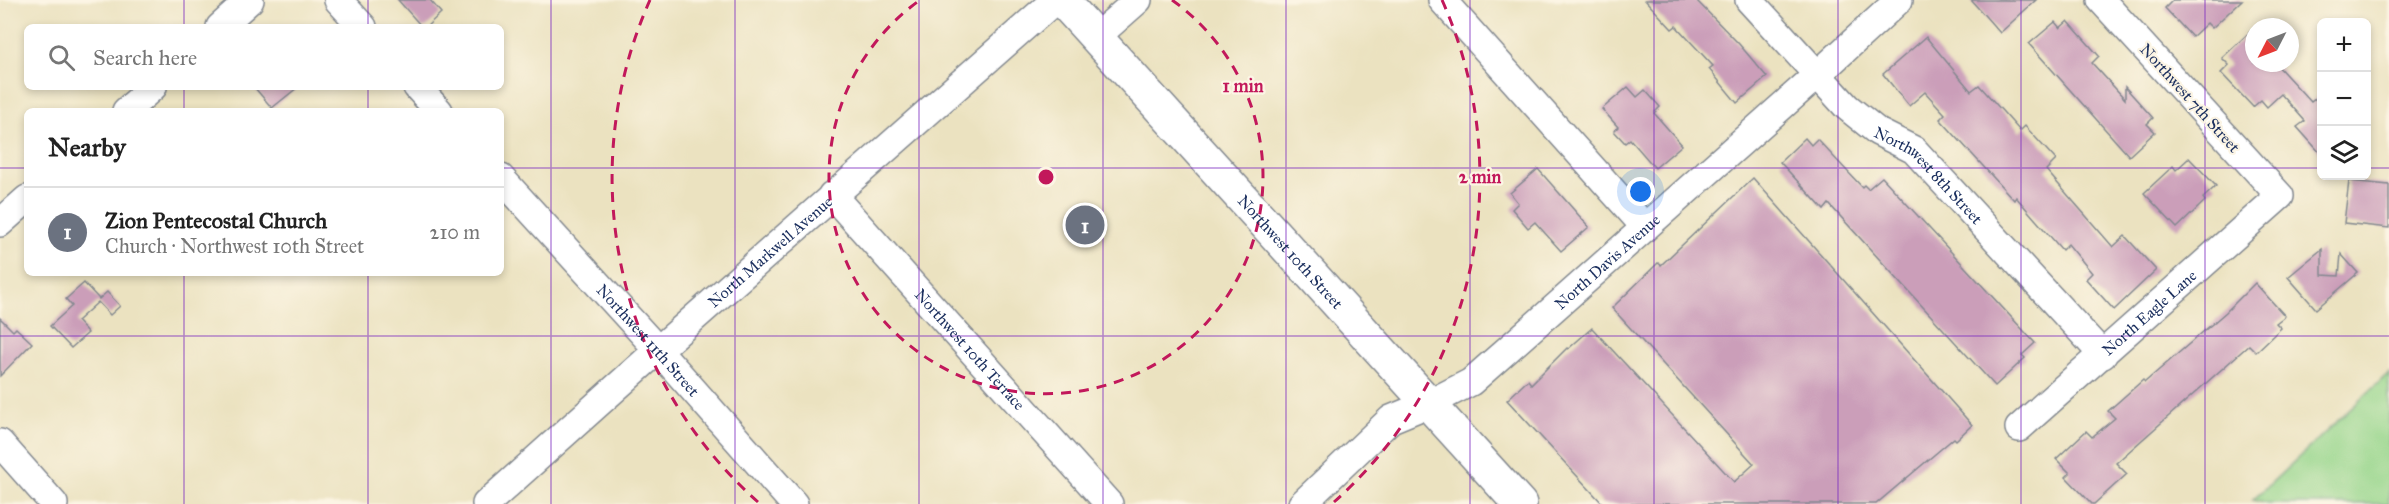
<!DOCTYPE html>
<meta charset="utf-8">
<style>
:root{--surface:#fff;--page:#f2f2f2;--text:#222;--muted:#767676;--line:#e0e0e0;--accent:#0b8043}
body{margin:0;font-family:"IM FELL Great Primer",serif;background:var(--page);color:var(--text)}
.controls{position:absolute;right:18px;top:18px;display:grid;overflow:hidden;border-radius:9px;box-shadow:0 3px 9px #0003}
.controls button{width:54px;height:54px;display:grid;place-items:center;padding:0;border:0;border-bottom:2px solid var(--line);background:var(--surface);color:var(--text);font:30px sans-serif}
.compass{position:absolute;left:2245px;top:18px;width:54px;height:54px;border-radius:50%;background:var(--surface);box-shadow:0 3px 9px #0003;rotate:228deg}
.you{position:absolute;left:1641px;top:192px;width:21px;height:21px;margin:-15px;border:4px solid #fff;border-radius:50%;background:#1a73e8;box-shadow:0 0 0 9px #1a73e833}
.badge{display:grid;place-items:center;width:39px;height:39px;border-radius:50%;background:var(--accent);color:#fff;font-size:20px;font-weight:700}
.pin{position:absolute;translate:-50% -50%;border:3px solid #fff;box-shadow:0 2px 6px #0006}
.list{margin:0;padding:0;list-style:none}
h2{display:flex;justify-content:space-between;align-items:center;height:78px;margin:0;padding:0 24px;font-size:26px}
h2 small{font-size:20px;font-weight:400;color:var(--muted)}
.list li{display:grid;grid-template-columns:39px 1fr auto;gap:18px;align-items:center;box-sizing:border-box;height:90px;padding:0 24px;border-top:2px solid var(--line)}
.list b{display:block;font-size:22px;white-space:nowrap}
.list p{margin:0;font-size:20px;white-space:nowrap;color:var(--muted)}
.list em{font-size:20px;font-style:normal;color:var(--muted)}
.icon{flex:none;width:33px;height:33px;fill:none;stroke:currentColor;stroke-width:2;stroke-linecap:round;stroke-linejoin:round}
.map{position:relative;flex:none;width:2389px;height:504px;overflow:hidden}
.search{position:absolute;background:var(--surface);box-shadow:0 3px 9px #0003;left:24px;top:24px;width:480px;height:66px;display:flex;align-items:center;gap:15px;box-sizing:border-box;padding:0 21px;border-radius:9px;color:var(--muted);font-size:22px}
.panel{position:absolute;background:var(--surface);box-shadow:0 3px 9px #0003;left:24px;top:108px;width:480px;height:168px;border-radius:9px}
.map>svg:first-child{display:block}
.green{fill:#96d58b;stroke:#588274;stroke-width:1.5}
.building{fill:#cb9eb9}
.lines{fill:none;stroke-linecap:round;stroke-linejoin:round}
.minor-casing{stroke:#83888f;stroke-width:30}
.major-casing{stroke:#83888f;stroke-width:36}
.minor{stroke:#fff;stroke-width:27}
.major{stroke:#fff;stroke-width:33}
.grid{fill:none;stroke:#7b2cbf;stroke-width:1.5;stroke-opacity:0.55}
.ring{fill:none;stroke:#c2185b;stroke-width:3;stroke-dasharray:10 8}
.labels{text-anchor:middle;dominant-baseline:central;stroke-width:4.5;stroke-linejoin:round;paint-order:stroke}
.street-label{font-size:16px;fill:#1b2f5e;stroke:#fcf5e5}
.centre{fill:#c2185b;stroke:#fcf5e5;stroke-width:3}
.ring-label{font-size:18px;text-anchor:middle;font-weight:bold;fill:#c2185b;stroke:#fcf5e5;stroke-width:4.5;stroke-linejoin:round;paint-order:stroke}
</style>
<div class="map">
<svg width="2389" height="504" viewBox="0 0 2389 504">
<rect width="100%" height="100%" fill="#fcf5e5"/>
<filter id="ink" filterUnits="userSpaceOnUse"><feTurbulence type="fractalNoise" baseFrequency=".0167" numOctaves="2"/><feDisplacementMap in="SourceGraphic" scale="12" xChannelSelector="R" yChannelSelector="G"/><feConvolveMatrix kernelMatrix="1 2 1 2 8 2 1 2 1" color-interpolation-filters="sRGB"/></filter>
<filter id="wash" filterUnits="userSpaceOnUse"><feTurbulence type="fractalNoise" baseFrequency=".008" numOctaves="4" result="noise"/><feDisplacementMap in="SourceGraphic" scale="24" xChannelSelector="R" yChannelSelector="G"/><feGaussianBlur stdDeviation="1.35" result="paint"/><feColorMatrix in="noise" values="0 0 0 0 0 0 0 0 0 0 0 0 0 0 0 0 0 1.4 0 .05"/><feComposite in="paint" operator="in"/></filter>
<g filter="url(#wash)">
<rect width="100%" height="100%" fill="#ebe2c0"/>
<path class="green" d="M2389 373V504H2267L2253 500Z"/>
<g id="blocks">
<g class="building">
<path d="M398 0H430L441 13 426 27H422Z"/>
<path d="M1645 0H1696L1739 44 1767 77 1737 103 1709 69 1713 66 1676 26 1672 29Z"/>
<path d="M1971 0H2036L2000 33Z"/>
<path d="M2173 0H2242L2212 28 2207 23 2192 37 2165 8Z"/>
<path d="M2068 21 2099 56 2092 63 2125 99V87L2153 118 2147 124 2155 132 2129 156 2029 44 2055 22 2060 28Z"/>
<path d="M2254 28V63H2275L2311 102 2322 93V155L2297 127 2305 121 2281 94 2267 107 2261 100 2253 107 2221 73 2229 65 2222 58Z"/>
<path d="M1926 37 1971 91 1979 85 2020 131 2025 126 2056 160 2046 170 2113 247 2125 236 2156 270 2114 310 2086 279 2092 273 2068 244 2062 250 2016 197 2014 200 1940 119 1945 114 1925 92 1909 106 1883 74Z"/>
<path d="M254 87H298L272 108Z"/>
<path d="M1628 87 1637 97 1645 90 1660 107 1654 113 1682 145 1655 168 1630 139 1625 143 1614 131 1618 127 1602 109Z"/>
<path d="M1805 138 1811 145 1817 139 1862 187 1864 185 1868 189 1882 177 2035 343 2022 355 2025 358 1995 386 1829 204 1824 210 1780 162Z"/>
<path d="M2189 158 2216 186 2203 198 2205 201 2177 228 2144 193 2173 166 2176 170Z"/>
<path d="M1538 169 1589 227 1561 251 1535 222 1528 228 1512 209 1518 203 1510 193Z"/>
<path d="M1753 178 1972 425 1956 440 1954 438 1876 504H1603L1507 400 1528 380 1531 384 1567 348 1568 349 1592 328 1734 482 1754 464 1612 308 1658 263 1661 265Z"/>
<path d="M2349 181 2389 185V228L2344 223Z"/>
<path d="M2322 249V275L2339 276 2341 254 2358 273 2316 309 2288 277Z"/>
<path d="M84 283 99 299 107 292 120 306 110 315 98 302 77 321 88 333 71 348 50 326 72 306 66 299Z"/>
<path d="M2255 283 2285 316 2276 323 2281 328 2256 352 2249 345 2116 463 2127 474 2094 504H2092L2066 477 2070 473 2056 459 2086 431 2092 437 2115 418 2108 411 2143 380 2145 382 2226 312Z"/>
<path d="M0 318 13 331 16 328 32 343 0 376Z"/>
</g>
</g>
</g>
<g filter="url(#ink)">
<use href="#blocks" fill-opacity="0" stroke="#83888f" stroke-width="1.5"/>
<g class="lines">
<g class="minor-casing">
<g id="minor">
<path d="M338 0 363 27"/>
<path d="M1442 0 1645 227"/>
<path id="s1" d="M1749 0 1847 107 1878 132 1914 150 2103 355"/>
<path d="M220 27 250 0"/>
<path d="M1096 37 1138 0"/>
<path d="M417 87 439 111"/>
<path d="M126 111 153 87"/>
<path id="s2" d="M501 178 658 350 794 504"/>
<path id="s3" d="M832 195 1109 504"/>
<path d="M0 223 27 199"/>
<path id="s4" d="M2019 428 2280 196 2101 0"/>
<path d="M0 443 54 504"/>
<path id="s5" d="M486 504 658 350 1055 0"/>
<path id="s6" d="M1302 504 1391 419 1430 403 1471 382 1816 76 1899 0"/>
</g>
</g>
<g class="major-casing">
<g id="major">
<path id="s7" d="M1062 0 1520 504"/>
</g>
</g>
<use href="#minor" class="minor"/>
<use href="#major" class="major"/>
</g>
</g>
<path class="grid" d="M184 0V27M368 0V27M551 0V504M735 0V504M919 0V504M1103 0V504M1286 0V504M1470 0V504M1654 0V504M1838 0V504M2021 0V504M2205 0V504M184 87V111M368 87V111M0 168H27M501 168H2322M2366 168H2389M184 273V504M368 273V504M0 336H2389"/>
<g class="ring">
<path d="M1172 0A217 217 0 1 1 920 0"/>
<path d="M758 502A434 434 0 0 1 650 0M1442 0A434 434 0 0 1 1334 502"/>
</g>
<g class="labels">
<g class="street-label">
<text transform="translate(2190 98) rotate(48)">Northwest 7th Street</text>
<text stroke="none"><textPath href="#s1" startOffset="252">Northwest 8th Street</textPath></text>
<text stroke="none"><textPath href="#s5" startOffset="380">North Markwell Avenue</textPath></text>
<text stroke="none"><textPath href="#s7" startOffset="340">Northwest 10th Street</textPath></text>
<text stroke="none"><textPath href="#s6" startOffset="393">North Davis Avenue</textPath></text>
<text stroke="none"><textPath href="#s4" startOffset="174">North Eagle Lane</textPath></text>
<text stroke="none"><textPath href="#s2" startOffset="219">Northwest 11th Street</textPath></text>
<text stroke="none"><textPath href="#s3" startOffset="207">Northwest 10th Terrace</textPath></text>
</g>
</g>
<circle cx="1046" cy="177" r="9" class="centre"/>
<g class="ring-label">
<text x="1243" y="92">1 min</text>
<text x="1480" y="183">2 min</text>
</g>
</svg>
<div class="controls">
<button>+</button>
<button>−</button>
<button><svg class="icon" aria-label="layers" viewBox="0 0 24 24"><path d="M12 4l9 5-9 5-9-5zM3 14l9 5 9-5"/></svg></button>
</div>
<svg class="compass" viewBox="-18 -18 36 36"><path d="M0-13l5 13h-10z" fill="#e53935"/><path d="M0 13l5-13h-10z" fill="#767676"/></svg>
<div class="you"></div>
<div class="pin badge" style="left:1085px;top:225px;background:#6b7280">1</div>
<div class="search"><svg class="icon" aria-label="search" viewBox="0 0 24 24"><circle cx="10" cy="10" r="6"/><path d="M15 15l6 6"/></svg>Search here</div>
<section class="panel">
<h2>Nearby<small></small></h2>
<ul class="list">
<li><span class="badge" style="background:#6b7280">1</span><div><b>Zion Pentecostal Church</b><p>Church · Northwest 10th Street</p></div><em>210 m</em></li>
</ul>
</section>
</div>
